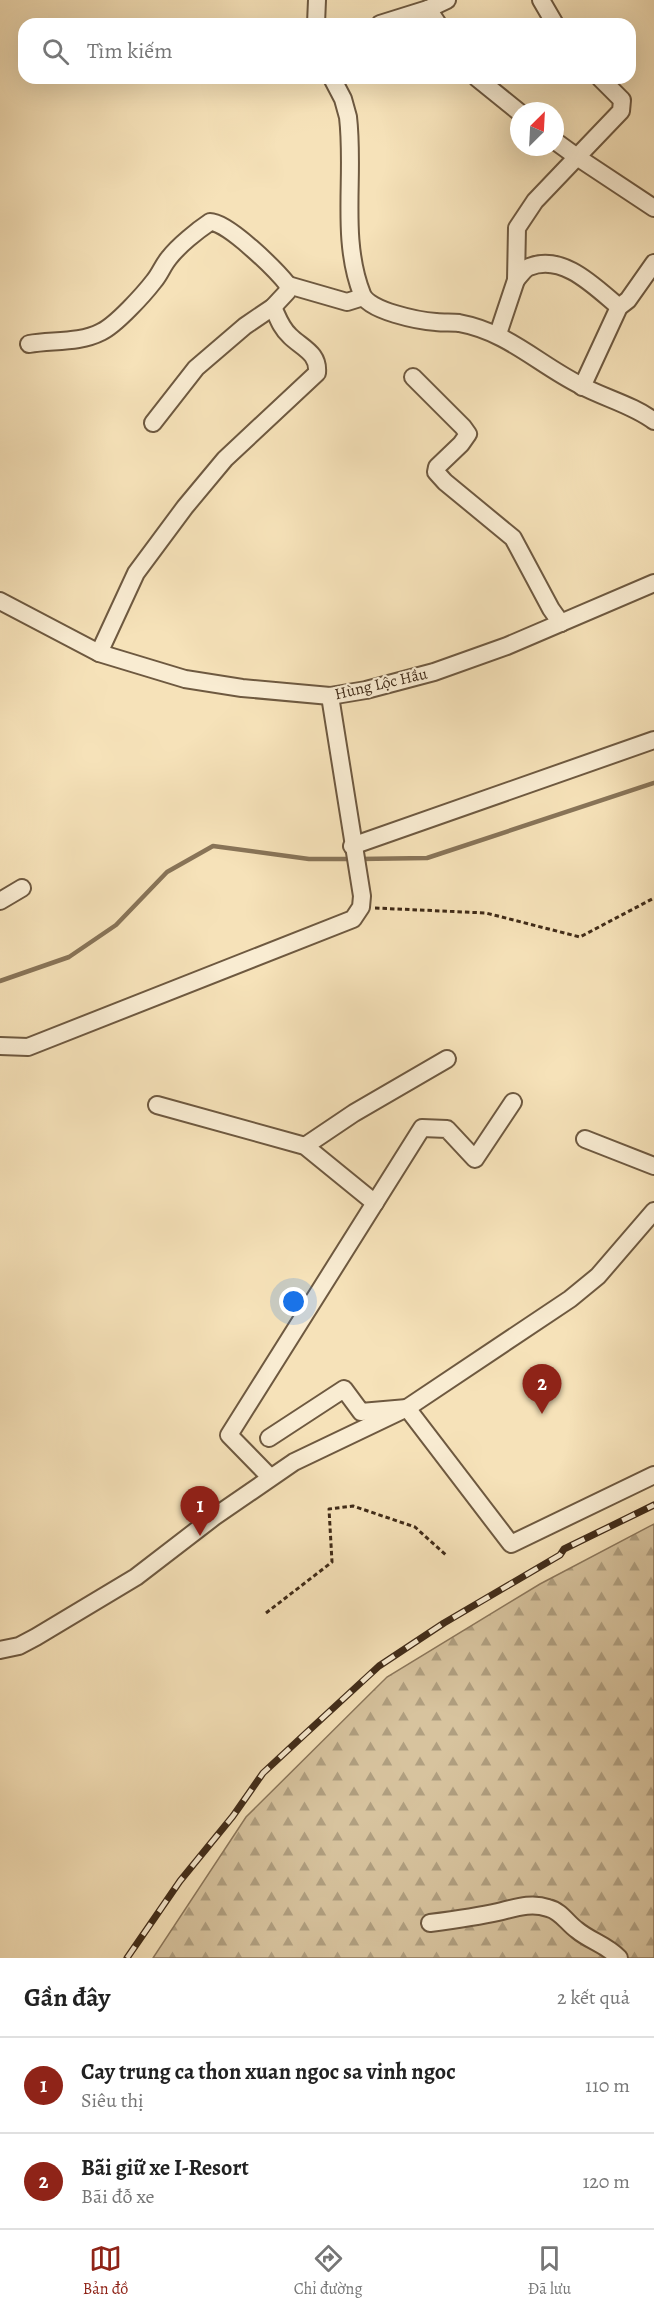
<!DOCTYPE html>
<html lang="vi">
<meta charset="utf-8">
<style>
:root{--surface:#fff;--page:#f6f6f6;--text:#222;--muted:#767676;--line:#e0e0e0;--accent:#8f2418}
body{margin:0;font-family:Alegreya,serif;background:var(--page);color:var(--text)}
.compass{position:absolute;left:510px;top:102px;width:54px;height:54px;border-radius:50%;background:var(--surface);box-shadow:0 6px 24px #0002;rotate:24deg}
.you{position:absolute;left:294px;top:1302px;width:21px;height:21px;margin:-15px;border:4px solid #fff;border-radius:50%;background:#1a73e8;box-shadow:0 0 0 9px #1a73e833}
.badge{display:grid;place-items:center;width:39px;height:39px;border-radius:50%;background:var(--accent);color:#fff;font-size:20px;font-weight:700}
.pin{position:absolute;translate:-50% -50px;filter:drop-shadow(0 2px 3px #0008)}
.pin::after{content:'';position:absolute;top:32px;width:21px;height:18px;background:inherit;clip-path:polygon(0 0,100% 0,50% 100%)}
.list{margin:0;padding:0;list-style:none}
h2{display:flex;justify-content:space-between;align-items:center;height:78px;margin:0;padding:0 24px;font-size:26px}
h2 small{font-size:20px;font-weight:400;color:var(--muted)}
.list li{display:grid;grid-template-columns:39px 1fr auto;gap:18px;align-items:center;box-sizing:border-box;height:96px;padding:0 24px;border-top:2px solid var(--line)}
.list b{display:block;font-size:22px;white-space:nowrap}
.list p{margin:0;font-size:20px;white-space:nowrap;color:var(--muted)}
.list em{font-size:20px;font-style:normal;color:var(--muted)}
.icon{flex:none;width:33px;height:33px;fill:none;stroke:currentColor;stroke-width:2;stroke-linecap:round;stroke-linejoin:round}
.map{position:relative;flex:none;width:654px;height:1958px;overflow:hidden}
.search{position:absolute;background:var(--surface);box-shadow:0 6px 24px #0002;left:18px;right:18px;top:18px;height:66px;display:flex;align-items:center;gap:15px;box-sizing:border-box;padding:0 21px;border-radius:18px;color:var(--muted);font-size:22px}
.sheet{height:270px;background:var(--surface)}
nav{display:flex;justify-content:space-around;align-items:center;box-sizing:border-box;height:84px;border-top:2px solid var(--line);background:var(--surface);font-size:16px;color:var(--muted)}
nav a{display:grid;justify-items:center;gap:3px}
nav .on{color:var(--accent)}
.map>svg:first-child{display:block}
.forest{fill:url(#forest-firs);stroke:#8c775b;stroke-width:1.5}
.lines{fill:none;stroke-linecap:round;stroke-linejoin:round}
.stream{stroke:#887458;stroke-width:4.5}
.minor-casing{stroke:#6e5940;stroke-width:20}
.path{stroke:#402b18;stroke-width:3;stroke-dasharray:4.5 3;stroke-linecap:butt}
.minor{stroke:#f9ecd2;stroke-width:16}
.rail-casing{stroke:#402b18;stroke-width:7}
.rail{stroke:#f9ecd2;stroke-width:4.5;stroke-dasharray:14;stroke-linecap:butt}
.labels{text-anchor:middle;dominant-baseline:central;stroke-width:4.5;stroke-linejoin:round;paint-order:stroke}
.street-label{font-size:16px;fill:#402b18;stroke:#f9ecd2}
</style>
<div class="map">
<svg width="654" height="1958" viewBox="0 0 654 1958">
<defs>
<pattern id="forest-firs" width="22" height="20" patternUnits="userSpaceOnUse" patternTransform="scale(1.5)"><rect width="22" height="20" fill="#d7c39e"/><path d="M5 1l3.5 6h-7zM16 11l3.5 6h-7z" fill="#b09f80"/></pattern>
</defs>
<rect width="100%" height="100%" fill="#f6e2b9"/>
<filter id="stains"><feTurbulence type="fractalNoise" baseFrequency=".00333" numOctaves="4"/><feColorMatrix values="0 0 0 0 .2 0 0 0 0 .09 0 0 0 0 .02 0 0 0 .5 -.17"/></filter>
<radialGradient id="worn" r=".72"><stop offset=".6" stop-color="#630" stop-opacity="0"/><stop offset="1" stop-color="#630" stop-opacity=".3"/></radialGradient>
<path class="forest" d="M654 1524V1958H153L246 1817 387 1677 540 1584Z"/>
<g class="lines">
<g class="stream">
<path d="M360 859 427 858 654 783"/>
<path d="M0 981 69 957 116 925 167 872 213 846 309 859H352"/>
</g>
<g class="minor-casing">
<g id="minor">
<path d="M541 0 555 24"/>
<path d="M428 9 438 24"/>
<path d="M316 24 317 0"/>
<path d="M380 24 428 9 447 0"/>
<path d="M332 78 343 99 348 117C355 176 340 238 362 294 368 311 420 321 436 322 444 323 452 322 459 323 508 332 538 364 580 385 604 398 633 405 654 421"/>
<path d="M477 78 519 112"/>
<path d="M555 141 577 157 621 111 622 100 600 78"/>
<path d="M516 280C519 277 524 269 529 267 563 253 595 287 619 307"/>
<path d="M288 285 347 302 363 297"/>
<path d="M498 334 516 280 517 228 535 201 577 157 654 208"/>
<path d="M29 344C52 340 80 343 101 332 116 325 144 294 154 281 160 274 163 265 169 258 178 246 198 230 210 222 228 222 276 270 288 285L287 292 273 307 245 326 196 368 153 423"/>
<path d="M413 377 463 427 468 434 461 444 437 467 436 472 445 482 513 538 551 609 561 623"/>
<path d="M582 387 619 307 628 300 654 263"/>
<path d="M0 601 99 653 185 679 242 688 330 696 366 690 434 672 507 646 654 583"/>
<path d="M99 653 136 573 185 507 225 459 317 373C319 353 302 348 290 336 281 328 278 318 273 307"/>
<path d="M352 846 654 740"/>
<path d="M0 901 22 888"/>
<path d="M0 1046 28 1047 353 919 361 907 362 896 330 696"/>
<path d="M157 1105 305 1146 375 1203"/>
<path d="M585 1139 654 1166"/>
<path d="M305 1146 354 1113 447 1059"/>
<path d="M269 1438 344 1389 361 1412 407 1408 511 1544 654 1475"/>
<path d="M270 1477 229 1435 422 1128 447 1129 475 1159 513 1102"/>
<path d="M0 1650 19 1646 36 1637 136 1577 214 1517 294 1462 407 1408 570 1299 598 1276 654 1211"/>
<path d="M430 1923C453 1920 476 1917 498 1912 515 1908 531 1902 548 1908 561 1911 567 1923 577 1930 590 1941 607 1945 619 1958"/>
</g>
</g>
<g class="path">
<path d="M375 908 486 913 580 937 654 898"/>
<path d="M266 1613 332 1562 329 1509 353 1506 415 1527 447 1556"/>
</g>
<use href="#minor" class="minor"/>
<g class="rail-casing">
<path id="rail" d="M127 1958 180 1881 233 1816 263 1773 304 1735 379 1666 444 1623 560 1555 564 1549 654 1505"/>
</g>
<use href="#rail" class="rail"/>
</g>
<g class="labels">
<g class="street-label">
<text transform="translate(381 684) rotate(-13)">Hùng Lộc Hầu</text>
</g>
</g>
<rect width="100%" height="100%" filter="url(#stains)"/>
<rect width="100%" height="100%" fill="url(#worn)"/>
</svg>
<svg class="compass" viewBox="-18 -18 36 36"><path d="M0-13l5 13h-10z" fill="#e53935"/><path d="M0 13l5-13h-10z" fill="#767676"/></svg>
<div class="you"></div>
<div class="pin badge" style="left:200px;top:1536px">1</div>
<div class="pin badge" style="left:542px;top:1414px">2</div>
<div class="search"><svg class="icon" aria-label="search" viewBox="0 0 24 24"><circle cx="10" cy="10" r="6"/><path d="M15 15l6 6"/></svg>Tìm kiếm</div>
</div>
<section class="sheet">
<h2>Gần đây<small>2 kết quả</small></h2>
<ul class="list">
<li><span class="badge">1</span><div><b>Cay trung ca thon xuan ngoc sa vinh ngoc</b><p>Siêu thị</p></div><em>110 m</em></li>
<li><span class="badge">2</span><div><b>Bãi giữ xe I-Resort</b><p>Bãi đỗ xe</p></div><em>120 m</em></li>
</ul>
</section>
<nav>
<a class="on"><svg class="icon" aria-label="map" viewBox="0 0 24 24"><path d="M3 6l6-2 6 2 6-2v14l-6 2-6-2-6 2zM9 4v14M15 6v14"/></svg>Bản đồ</a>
<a><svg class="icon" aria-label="directions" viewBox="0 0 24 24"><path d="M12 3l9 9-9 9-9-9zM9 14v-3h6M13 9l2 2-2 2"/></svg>Chỉ đường</a>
<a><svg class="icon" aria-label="saved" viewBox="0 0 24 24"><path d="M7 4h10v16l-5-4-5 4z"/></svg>Đã lưu</a>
</nav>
